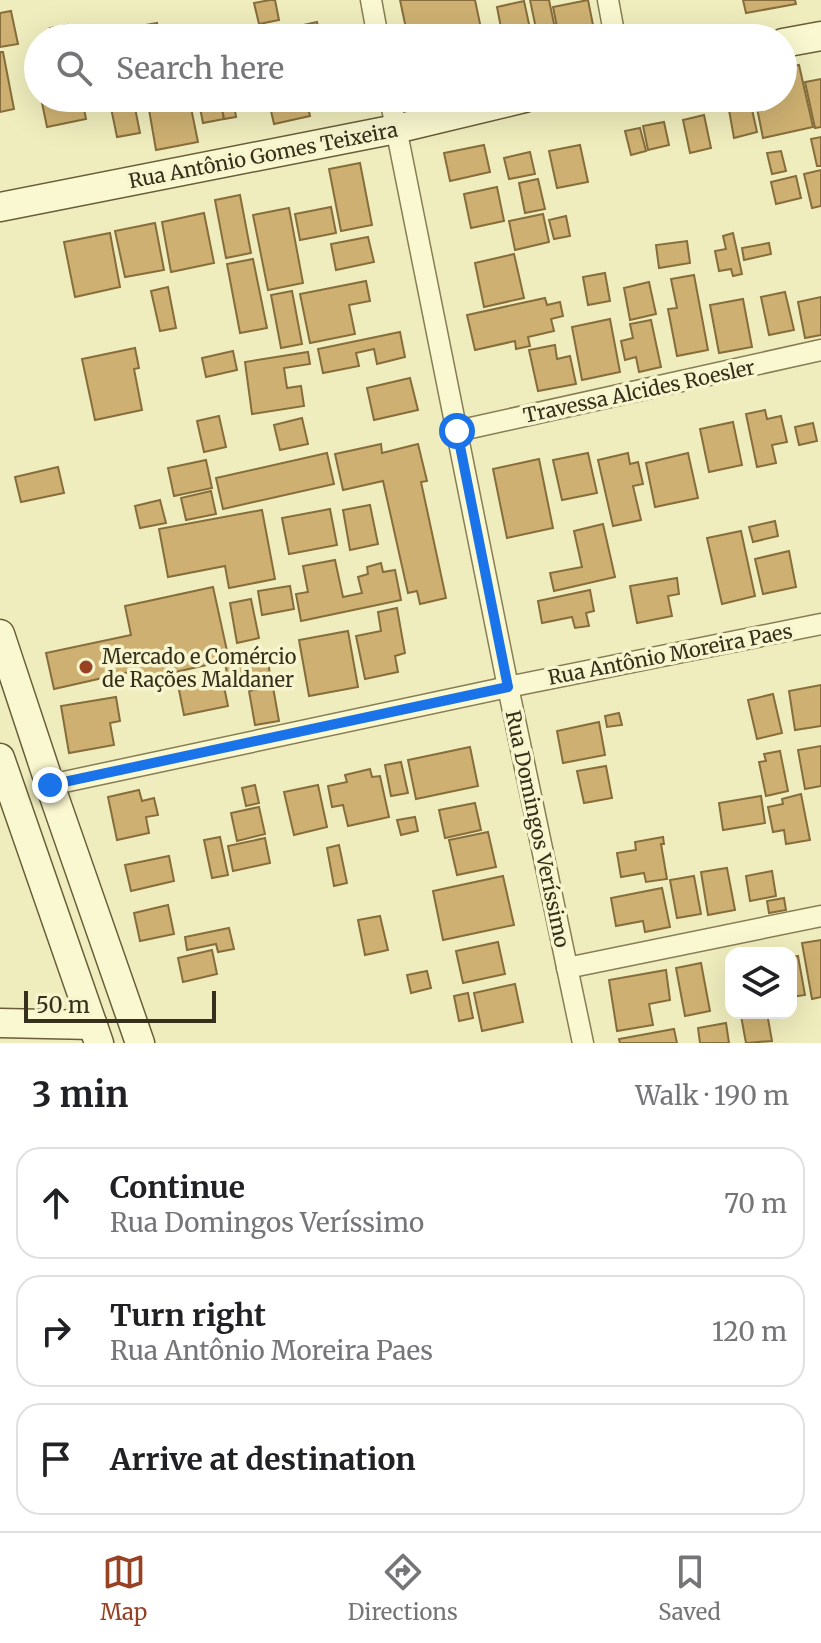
<!DOCTYPE html>
<meta charset="utf-8">
<style>
:root{--surface:#fff;--page:#f2f2f2;--text:#202124;--muted:#757577;--line:#e0e0e0;--accent:#984224}
body{margin:0;font-family:Merriweather,serif;background:var(--page);color:var(--text)}
.controls{position:absolute;right:24px;bottom:24px;display:grid;overflow:hidden;border-radius:16px;box-shadow:0 8px 32px #0002}
.controls button{width:72px;height:72px;display:grid;place-items:center;padding:0;border:0;border-bottom:2px solid var(--line);background:var(--surface);color:var(--text);font:40px sans-serif}
.scale{position:absolute;left:24px;bottom:20px;width:192px;box-sizing:border-box;padding-left:8px;border:4px solid #362f1b;border-top:0;font-size:22px;line-height:28px;white-space:nowrap;color:#362f1b;-webkit-text-stroke:6px #f6f5cd;paint-order:stroke}
.stop{position:absolute;width:24px;height:24px;margin:-18px;border:6px solid #1a73e8;border-radius:50%;background:#fff}
.stop.end{background:#1a73e8;border-color:#fff;box-shadow:0 2px 8px #0008}
.list{margin:0;padding:0;list-style:none}
h2{display:flex;justify-content:space-between;align-items:center;height:104px;margin:0;padding:0 32px;font-size:34px}
h2 small{font-size:26px;font-weight:400;color:var(--muted)}
.list li{display:grid;grid-template-columns:52px 1fr auto;gap:24px;align-items:center;box-sizing:border-box;height:112px;margin:0 16px 16px;padding:0 16px;border:2px solid var(--line);border-radius:24px}
.list b{display:block;font-size:30px;white-space:nowrap}
.list p{margin:0;font-size:26px;white-space:nowrap;color:var(--muted)}
.list em{font-size:26px;font-style:normal;color:var(--muted)}
.icon{flex:none;width:44px;height:44px;fill:none;stroke:currentColor;stroke-width:2;stroke-linecap:round;stroke-linejoin:round}
.map{position:relative;flex:none;width:821px;height:1043px;overflow:hidden}
.search{position:absolute;background:var(--surface);box-shadow:0 8px 32px #0002;left:24px;right:24px;top:24px;height:88px;display:flex;align-items:center;gap:20px;box-sizing:border-box;padding:0 28px;border-radius:44px;color:var(--muted);font-size:30px}
.sheet{height:488px;background:var(--surface)}
nav{display:flex;justify-content:space-around;align-items:center;box-sizing:border-box;height:112px;border-top:2px solid var(--line);background:var(--surface);font-size:22px;color:var(--muted)}
nav a{display:grid;justify-items:center;gap:4px}
nav .on{color:var(--accent)}
.map>svg:first-child{display:block}
.building{fill:#ceb172;stroke:#876d3b;stroke-width:2}
.lines{fill:none;stroke-linecap:round;stroke-linejoin:round}
.street-casing{stroke:#877d56;stroke-width:23}
.secondary-casing{stroke:#695e39;stroke-width:31}
.street{stroke:#faf8d0;stroke-width:20}
.secondary{stroke:#faf8d0;stroke-width:28}
.route{stroke:#1a73e8;stroke-width:10}
.poi-dot{fill:#984224;stroke:#f6f5cd;stroke-width:3}
.labels{text-anchor:middle;dominant-baseline:central;stroke-width:7;stroke-linejoin:round;paint-order:stroke}
.street-label{font-size:20px;fill:#362f1b;stroke:#f6f5cd}
.poi-label{font-size:20px;fill:#362f1b;stroke:#f6f5cd;text-anchor:start}
</style>
<div class="map">
<svg width="821" height="1043" viewBox="0 0 821 1043">
<rect width="100%" height="100%" fill="#efedbd"/>
<g class="building">
<path d="M270 0H275L279 20 259 24 254 3Z"/>
<path d="M400 0H475L483 38H408Z"/>
<path d="M530 0H549L557 38H538Z"/>
<path d="M588 0 594 30 559 37 553 7Z"/>
<path d="M743 0H795L796 4 746 13Z"/>
<path d="M524 1 532 38H503L497 7Z"/>
<path d="M11 11 18 44 0 47V13Z"/>
<path d="M317 22 320 38H277L276 31Z"/>
<path d="M157 23 160 38H131L129 28Z"/>
<path d="M68 25 70 38H52L50 28Z"/>
<path d="M0 52H3L14 109 0 112Z"/>
<path d="M799 65 813 127 763 138 755 98H783V68Z"/>
<path d="M821 79V127L815 128 805 82Z"/>
<path d="M41 98H82L86 119 47 127Z"/>
<path d="M109 98H133L140 133 117 137Z"/>
<path d="M147 98H189L198 142 156 150Z"/>
<path d="M198 98H220L224 119 203 123Z"/>
<path d="M220 98H233L236 117 224 119Z"/>
<path d="M268 98H306L310 116 274 124Z"/>
<path d="M751 105 757 132 734 138 729 110Z"/>
<path d="M704 115 711 148 690 153 683 120Z"/>
<path d="M664 122 669 145 648 150 643 126Z"/>
<path d="M640 128 646 151 631 155 625 131Z"/>
<path d="M821 137V166H817L811 139Z"/>
<path d="M484 145 490 172 450 181 444 153Z"/>
<path d="M580 145 588 182 557 188 549 151Z"/>
<path d="M781 151 786 171 772 174 767 153Z"/>
<path d="M530 152 535 174 509 179 504 158Z"/>
<path d="M360 163 372 225 341 231 329 169Z"/>
<path d="M821 170V206L812 208 804 174Z"/>
<path d="M796 176 801 198 776 204 771 182Z"/>
<path d="M538 179 545 209 525 213 519 183Z"/>
<path d="M497 187 504 221 471 228 464 194Z"/>
<path d="M240 195 251 253 226 258 215 200Z"/>
<path d="M331 207 336 233 300 240 295 214Z"/>
<path d="M289 208 303 283 268 290 253 215Z"/>
<path d="M204 213 214 263 171 272 162 222Z"/>
<path d="M543 214 549 242 515 250 509 221Z"/>
<path d="M566 216 570 236 554 239 549 220Z"/>
<path d="M155 223 164 270 125 277 115 231Z"/>
<path d="M110 233 120 287 75 297 64 242Z"/>
<path d="M733 233 742 274 733 276 731 269 719 271 715 251 726 249 723 236Z"/>
<path d="M368 237 374 262 336 270 331 244Z"/>
<path d="M687 241 690 263 659 268 656 245Z"/>
<path d="M769 243 771 254 744 260 742 248Z"/>
<path d="M514 254 524 298 484 307 475 263Z"/>
<path d="M253 259 267 328 240 333 227 264Z"/>
<path d="M605 273 610 301 588 305 583 277Z"/>
<path d="M694 275 708 350 677 356 668 309 677 308 671 279Z"/>
<path d="M366 281 370 301 349 305 355 334 310 343 300 294Z"/>
<path d="M649 282 656 314 630 320 624 288Z"/>
<path d="M168 287 176 328 160 331 151 291Z"/>
<path d="M292 291 302 344 281 348 271 295Z"/>
<path d="M785 292 794 330 769 335 761 297Z"/>
<path d="M821 297V335L805 338 798 302Z"/>
<path d="M545 298 547 305 560 302 563 316 551 319 554 331 528 337 530 346 516 349 515 341 475 350 467 315Z"/>
<path d="M743 299 752 347 719 353 710 305Z"/>
<path d="M610 319 620 372 582 380 572 327Z"/>
<path d="M651 320 661 367 639 372 636 357 625 360 621 341 633 338 630 324Z"/>
<path d="M400 332 405 357 377 364 374 349 356 353 359 366 323 373 318 349Z"/>
<path d="M555 345 557 359 570 356 576 384 538 391 529 350Z"/>
<path d="M135 348 139 368 134 369 142 410 95 420 82 359Z"/>
<path d="M233 351 237 370 206 377 202 358Z"/>
<path d="M308 352 310 364 284 368 287 388 301 386 304 406 252 414 245 362Z"/>
<path d="M410 378 418 410 374 420 367 388Z"/>
<path d="M765 410 767 419 781 416 787 442 772 445 776 463 757 467 746 414Z"/>
<path d="M219 416 226 447 204 452 197 421Z"/>
<path d="M302 418 308 444 280 450 274 425Z"/>
<path d="M733 422 742 465 709 472 700 429Z"/>
<path d="M813 423 817 441 799 445 795 427Z"/>
<path d="M381 444 382 453 418 444 427 481 421 482 446 598 420 604 417 591 408 593 383 481 343 490 335 454Z"/>
<path d="M327 453 334 484 223 509 216 478Z"/>
<path d="M588 453 597 493 562 500 553 460Z"/>
<path d="M628 453 630 464 638 462 643 484 633 486 641 520 613 526 598 460Z"/>
<path d="M688 453 698 498 655 507 646 463Z"/>
<path d="M539 459 553 528 507 538 493 469Z"/>
<path d="M206 460 212 488 174 496 168 468Z"/>
<path d="M58 467 64 493 21 502 15 477Z"/>
<path d="M211 491 216 514 186 520 181 498Z"/>
<path d="M160 500 166 523 140 528 135 506Z"/>
<path d="M370 505 378 544 350 550 343 510Z"/>
<path d="M330 509 337 545 289 554 282 518Z"/>
<path d="M262 510 275 579 229 588 225 566 168 577 159 529Z"/>
<path d="M775 521 778 536 753 542 749 527Z"/>
<path d="M603 524 615 577 554 591 550 573 582 567 574 531Z"/>
<path d="M741 531 755 596 722 604 707 538Z"/>
<path d="M789 551 796 587 763 594 755 559Z"/>
<path d="M335 560 343 597 362 593 358 577 368 574 367 567 381 563 383 572 395 570 401 600 301 621 296 594 308 592 303 566Z"/>
<path d="M677 578 679 594 668 596 672 616 637 623 630 586Z"/>
<path d="M290 586 294 609 262 615 258 591Z"/>
<path d="M213 587 229 660 140 680 138 670 54 689 46 653 131 635 125 606Z"/>
<path d="M590 590 594 611 586 613 589 626 575 628 572 617 542 623 538 601Z"/>
<path d="M251 599 259 638 237 643 230 603Z"/>
<path d="M397 608 405 653 395 656 398 672 365 679 356 636 381 631 378 612Z"/>
<path d="M348 631 358 687 309 696 299 640Z"/>
<path d="M267 655 271 681 230 689 225 663Z"/>
<path d="M223 682 228 706 184 715 179 690Z"/>
<path d="M821 685V726L795 730 789 691Z"/>
<path d="M273 687 279 721 255 725 249 691Z"/>
<path d="M773 694 782 733 757 739 748 700Z"/>
<path d="M116 697 120 721 110 723 114 745 69 753 61 706Z"/>
<path d="M619 713 622 725 607 727 605 716Z"/>
<path d="M599 722 605 755 563 763 557 731Z"/>
<path d="M821 746V786L805 789 798 750Z"/>
<path d="M470 747 478 786 416 799 408 760Z"/>
<path d="M780 751 788 791 766 796 759 762 766 761 764 754Z"/>
<path d="M401 762 408 793 391 796 385 765Z"/>
<path d="M606 766 612 798 584 803 577 771Z"/>
<path d="M370 769 372 777 380 776 389 817 348 826 343 805 332 807 328 786 347 782 345 775Z"/>
<path d="M255 785 259 803 246 806 242 788Z"/>
<path d="M318 785 327 827 294 835 284 792Z"/>
<path d="M139 790 142 801 154 798 158 815 146 817 149 833 117 840 108 797Z"/>
<path d="M801 794 810 840 786 844 784 830 773 832 768 807 783 804 782 799Z"/>
<path d="M761 796 765 823 723 830 719 803Z"/>
<path d="M475 803 481 830 445 838 439 810Z"/>
<path d="M259 807 265 834 237 841 231 813Z"/>
<path d="M415 817 418 831 401 835 397 820Z"/>
<path d="M488 832 496 867 457 875 449 840Z"/>
<path d="M220 837 228 875 212 878 204 840Z"/>
<path d="M663 837 664 844H661L667 879 646 882 644 873 621 877 617 853 636 850 635 842Z"/>
<path d="M265 838 270 863 233 871 228 846Z"/>
<path d="M339 845 347 883 334 886 327 848Z"/>
<path d="M169 856 174 881 131 891 125 865Z"/>
<path d="M727 868 735 910 708 915 701 872Z"/>
<path d="M772 871 776 896 750 901 746 876Z"/>
<path d="M503 876 514 925 443 940 433 891Z"/>
<path d="M694 876 701 914 677 918 670 880Z"/>
<path d="M662 888 670 927 645 932 643 921 616 926 611 898Z"/>
<path d="M784 898 786 910 769 913 767 901Z"/>
<path d="M168 905 174 934 140 941 134 913Z"/>
<path d="M380 916 388 950 365 955 358 920Z"/>
<path d="M229 928 234 949 218 952 216 944 187 950 185 937Z"/>
<path d="M821 940V997L812 999 802 943Z"/>
<path d="M498 942 505 974 463 983 456 951Z"/>
<path d="M212 950 217 974 183 982 178 958Z"/>
<path d="M798 956 805 995 791 997V957Z"/>
<path d="M701 963 710 1011 685 1016 676 968Z"/>
<path d="M666 970 670 1000 649 1004 653 1025 617 1031 609 980Z"/>
<path d="M427 971 431 988 411 993 407 975Z"/>
<path d="M515 984 523 1022 482 1031 474 993Z"/>
<path d="M468 993 473 1018 459 1021 454 996Z"/>
<path d="M760 1013H767L772 1041 746 1043 741 1016Z"/>
<path d="M726 1023 729 1043H700L698 1028Z"/>
<path d="M674 1029 677 1043H620L619 1039Z"/>
</g>
<g class="lines">
<g class="street-casing">
<g id="street">
<path d="M371 0 378 38"/>
<path d="M608 0 615 38"/>
<path d="M390 98 508 687 583 1043"/>
<path d="M457 431 821 350"/>
<path d="M50 785 508 687 821 624"/>
<path d="M567 968 821 916"/>
</g>
</g>
<g class="secondary-casing">
<g id="secondary">
<path d="M783 43 821 36"/>
<path d="M0 207 396 129 525 98"/>
<path d="M0 634 50 785 140 1043"/>
<path d="M0 758 99 1043"/>
<path d="M0 1023 93 1025"/>
</g>
</g>
<use href="#street" class="street"/>
<use href="#secondary" class="secondary"/>
</g>
<g class="lines">
<path class="route" d="M50 785 508 687 457 431"/>
</g>
<circle class="poi-dot" cx="86" cy="667" r="8"/>
<g class="labels">
<g class="street-label">
<text transform="translate(263 155) rotate(-11)">Rua Antônio Gomes Teixeira</text>
<text transform="translate(639 391) rotate(-12)">Travessa Alcides Roesler</text>
<text transform="translate(670 654) rotate(-11)">Rua Antônio Moreira Paes</text>
<text transform="translate(538 829) rotate(78)">Rua Domingos Veríssimo</text>
</g>
<g class="poi-label">
<text x="102" y="656">Mercado e Comércio<tspan x="102" dy="23">de Rações Maldaner</tspan></text>
</g>
</g>
</svg>
<div class="controls">
<button><svg class="icon" aria-label="layers" viewBox="0 0 24 24"><path d="M12 4l9 5-9 5-9-5zM3 14l9 5 9-5"/></svg></button>
</div>
<div class="scale">50 m</div>
<div class="stop" style="left:457px;top:431px"></div>
<div class="stop end" style="left:50px;top:785px"></div>
<div class="search"><svg class="icon" aria-label="search" viewBox="0 0 24 24"><circle cx="10" cy="10" r="6"/><path d="M15 15l6 6"/></svg>Search here</div>
</div>
<section class="sheet">
<h2>3 min<small>Walk · 190 m</small></h2>
<ul class="list">
<li><svg class="icon" aria-label="ahead" viewBox="0 0 24 24"><path d="M12 20V5M6 11l6-6 6 6"/></svg><div><b>Continue</b><p>Rua Domingos Veríssimo</p></div><em>70 m</em></li>
<li><svg class="icon" aria-label="right" viewBox="0 0 24 24"><path d="M7 20v-9h11M14 6l5 5-5 5"/></svg><div><b>Turn right</b><p>Rua Antônio Moreira Paes</p></div><em>120 m</em></li>
<li><svg class="icon" aria-label="arrive" viewBox="0 0 24 24"><path d="M6 21V4h12l-3 4 3 4H6"/></svg><div><b>Arrive at destination</b></div></li>
</ul>
</section>
<nav>
<a class="on"><svg class="icon" aria-label="map" viewBox="0 0 24 24"><path d="M3 6l6-2 6 2 6-2v14l-6 2-6-2-6 2zM9 4v14M15 6v14"/></svg>Map</a>
<a><svg class="icon" aria-label="directions" viewBox="0 0 24 24"><path d="M12 3l9 9-9 9-9-9zM9 14v-3h6M13 9l2 2-2 2"/></svg>Directions</a>
<a><svg class="icon" aria-label="saved" viewBox="0 0 24 24"><path d="M7 4h10v16l-5-4-5 4z"/></svg>Saved</a>
</nav>
